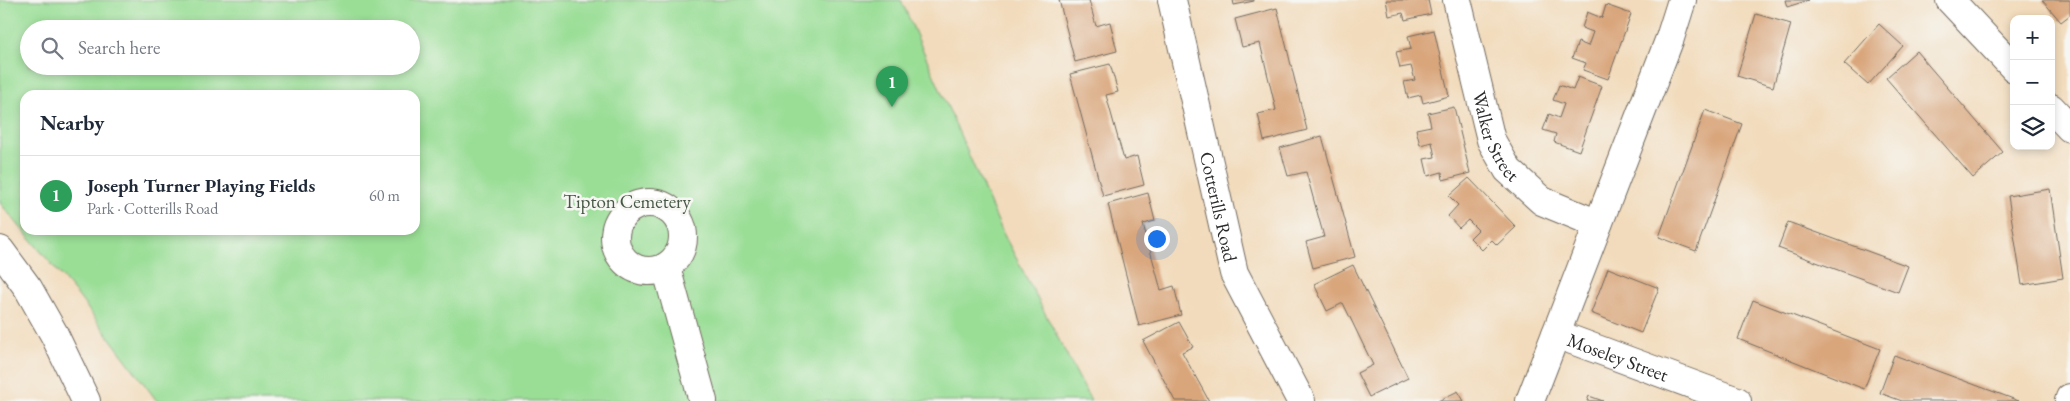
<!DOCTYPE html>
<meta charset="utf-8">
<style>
:root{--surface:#fff;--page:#f2f2f3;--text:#1f2937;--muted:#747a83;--line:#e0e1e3;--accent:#db2777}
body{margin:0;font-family:"EB Garamond",serif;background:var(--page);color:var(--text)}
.controls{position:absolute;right:15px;top:15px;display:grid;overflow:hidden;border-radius:10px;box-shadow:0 2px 8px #0003}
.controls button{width:45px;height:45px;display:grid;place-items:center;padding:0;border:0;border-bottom:1px solid var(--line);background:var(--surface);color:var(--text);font:25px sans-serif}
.you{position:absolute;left:1156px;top:238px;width:18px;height:18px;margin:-12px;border:4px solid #fff;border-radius:50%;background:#1a73e8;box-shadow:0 0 0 8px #1a73e833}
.badge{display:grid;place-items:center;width:32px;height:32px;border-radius:50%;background:var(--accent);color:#fff;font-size:16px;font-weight:700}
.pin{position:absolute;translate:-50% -41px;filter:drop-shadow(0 1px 2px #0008)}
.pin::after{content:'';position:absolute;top:26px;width:18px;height:15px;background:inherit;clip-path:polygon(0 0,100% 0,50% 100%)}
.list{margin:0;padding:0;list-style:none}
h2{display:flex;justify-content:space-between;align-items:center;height:65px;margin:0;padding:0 20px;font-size:21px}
h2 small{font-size:16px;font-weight:400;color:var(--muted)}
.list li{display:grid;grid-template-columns:32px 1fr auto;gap:15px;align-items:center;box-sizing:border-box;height:80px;padding:0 20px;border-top:1px solid var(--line)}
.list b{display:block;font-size:19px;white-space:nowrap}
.list p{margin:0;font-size:16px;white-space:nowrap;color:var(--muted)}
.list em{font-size:16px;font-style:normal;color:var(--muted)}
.icon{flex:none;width:28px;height:28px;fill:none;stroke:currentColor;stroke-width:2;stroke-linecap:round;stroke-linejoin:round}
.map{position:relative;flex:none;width:2070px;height:401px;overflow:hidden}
.search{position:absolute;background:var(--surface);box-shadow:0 2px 8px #0003;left:20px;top:20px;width:400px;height:55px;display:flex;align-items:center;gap:12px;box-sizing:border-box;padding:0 18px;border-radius:28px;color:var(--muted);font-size:19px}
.panel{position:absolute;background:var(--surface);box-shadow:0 2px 8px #0003;left:20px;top:90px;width:400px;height:145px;border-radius:15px}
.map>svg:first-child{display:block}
.green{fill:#9ade96;stroke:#628460;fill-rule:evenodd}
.building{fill:#d9a67c}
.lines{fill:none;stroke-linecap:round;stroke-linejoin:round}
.minor-casing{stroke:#71695e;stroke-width:30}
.major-casing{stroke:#71695e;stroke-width:30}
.minor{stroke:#fff;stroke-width:28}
.major{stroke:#fff;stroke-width:28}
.labels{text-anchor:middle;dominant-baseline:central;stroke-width:5;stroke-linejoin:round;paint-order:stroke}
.street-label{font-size:19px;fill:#2b2b2b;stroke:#f6f6f2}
.park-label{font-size:19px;fill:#475846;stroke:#f6f6f2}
</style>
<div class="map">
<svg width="2070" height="401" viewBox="0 0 2070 401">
<rect width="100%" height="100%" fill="#f6f6f2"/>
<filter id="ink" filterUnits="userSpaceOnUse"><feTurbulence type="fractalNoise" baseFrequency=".02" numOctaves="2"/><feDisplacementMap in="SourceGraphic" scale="10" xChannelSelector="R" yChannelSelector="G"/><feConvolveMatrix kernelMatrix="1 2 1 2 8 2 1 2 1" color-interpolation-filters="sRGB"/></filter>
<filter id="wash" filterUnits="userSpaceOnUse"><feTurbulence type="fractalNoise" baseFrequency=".0096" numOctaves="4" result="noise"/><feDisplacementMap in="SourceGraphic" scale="20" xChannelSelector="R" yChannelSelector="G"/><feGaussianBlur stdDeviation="1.12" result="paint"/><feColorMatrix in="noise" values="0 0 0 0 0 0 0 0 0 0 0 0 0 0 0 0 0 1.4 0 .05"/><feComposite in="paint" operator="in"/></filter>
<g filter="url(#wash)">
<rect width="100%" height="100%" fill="#f2dbbc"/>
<path class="green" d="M0 0H901L1003 233 1091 401H157L79 297 0 203ZM29 29H411V66H29ZM25 95H415V230H25Z"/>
<g id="blocks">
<g class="building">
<path d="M1059 0H1089L1096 26 1110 22 1117 51 1075 62Z"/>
<path d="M1233 0H1254V1L1234 5Z"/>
<path d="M1386 0H1428L1431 14 1405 20 1403 13 1389 16Z"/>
<path d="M1785 0H1809L1787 7Z"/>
<path d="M2042 0H2070V15L2061 22Z"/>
<path d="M1606 5 1631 14 1608 79 1583 70 1586 63 1572 58 1578 42 1588 46 1593 32 1582 28 1587 12 1602 18Z"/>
<path d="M1277 8 1307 130 1264 141 1258 114 1276 110 1260 43 1242 47 1235 19Z"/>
<path d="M1756 14 1791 24 1773 87 1737 76Z"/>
<path d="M1879 24 1903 46 1868 85 1844 64Z"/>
<path d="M1434 30 1449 96 1423 103 1421 95 1408 98 1404 82 1415 80 1411 66 1400 68 1396 52 1411 49 1408 36Z"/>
<path d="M1916 51 2003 152 1973 178 1886 78Z"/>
<path d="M1110 64 1118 92 1106 95 1124 160 1137 156 1144 185 1103 196 1070 74Z"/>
<path d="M1578 77 1602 86 1579 151 1554 142 1556 134 1543 130 1549 114 1559 118 1564 104 1553 100 1559 85 1573 90Z"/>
<path d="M1454 107 1470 173 1443 180 1442 172 1428 176 1424 159 1435 157 1432 142 1420 145 1416 129 1431 126 1428 113Z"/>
<path d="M1705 110 1742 124 1696 251 1659 237Z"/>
<path d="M1322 136 1355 257 1313 268 1306 242 1324 237 1306 172 1288 176 1280 148Z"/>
<path d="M1469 178 1516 227 1497 245 1492 240 1482 250 1470 238 1478 230 1468 220 1459 228 1448 216 1458 205 1449 196Z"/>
<path d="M2050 189 2063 278 2022 285 2008 196Z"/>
<path d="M1148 193 1155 221 1143 224 1161 290 1174 286 1181 315 1139 326 1108 204Z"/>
<path d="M1788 222 1908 266 1898 292 1778 248Z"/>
<path d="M1353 265 1408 378 1369 397 1357 373 1373 365 1343 303 1327 311 1314 284Z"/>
<path d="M1608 268 1659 288 1641 333 1591 313Z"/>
<path d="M1753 300 1880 349 1864 389 1738 339Z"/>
<path d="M1179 322 1193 347 1182 352 1209 401H1175L1143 341Z"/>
<path d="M1894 355 2019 401H1902L1880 393Z"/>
<path d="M1458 391 1464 401H1438Z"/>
<path d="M1589 396 1603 401H1587Z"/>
</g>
</g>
</g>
<g filter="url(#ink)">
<use href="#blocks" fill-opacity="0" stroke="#71695e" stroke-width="1"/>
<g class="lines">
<g class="minor-casing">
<g id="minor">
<path id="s1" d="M1172 0 1234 273 1301 401"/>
<path id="s2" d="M1457 0 1491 140 1508 170 1542 201 1598 224"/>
<path d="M1950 0 2014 68"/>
<path d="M2051 108 2070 128"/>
<circle cx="649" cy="237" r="34"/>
<path d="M666 267 703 401"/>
<path id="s3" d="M1556 334 1737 401"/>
<path d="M1530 401 1670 38 1682 0"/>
<path d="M2069 401 2070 398"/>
</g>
</g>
<g class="major-casing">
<path id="major" d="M0 250 28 288 54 334 86 401"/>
</g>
<use href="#minor" class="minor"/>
<use href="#major" class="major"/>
</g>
</g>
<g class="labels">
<g class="street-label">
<text stroke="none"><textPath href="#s2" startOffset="142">Walker Street</textPath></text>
<text stroke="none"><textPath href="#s1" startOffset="212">Cotterills Road</textPath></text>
<text stroke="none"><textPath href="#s3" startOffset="66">Moseley Street</textPath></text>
</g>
<g class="park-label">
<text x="627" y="201">Tipton Cemetery</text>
</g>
</g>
</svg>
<div class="controls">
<button>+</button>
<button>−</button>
<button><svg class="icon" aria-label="layers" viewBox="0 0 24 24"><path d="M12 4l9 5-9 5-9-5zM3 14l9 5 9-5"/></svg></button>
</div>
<div class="you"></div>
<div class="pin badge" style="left:892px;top:107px;background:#2e9e5b">1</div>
<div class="search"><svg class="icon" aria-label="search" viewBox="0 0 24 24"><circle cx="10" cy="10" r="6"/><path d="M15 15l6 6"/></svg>Search here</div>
<section class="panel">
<h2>Nearby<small></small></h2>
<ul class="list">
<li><span class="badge" style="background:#2e9e5b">1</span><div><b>Joseph Turner Playing Fields</b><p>Park · Cotterills Road</p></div><em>60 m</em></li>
</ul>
</section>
</div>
